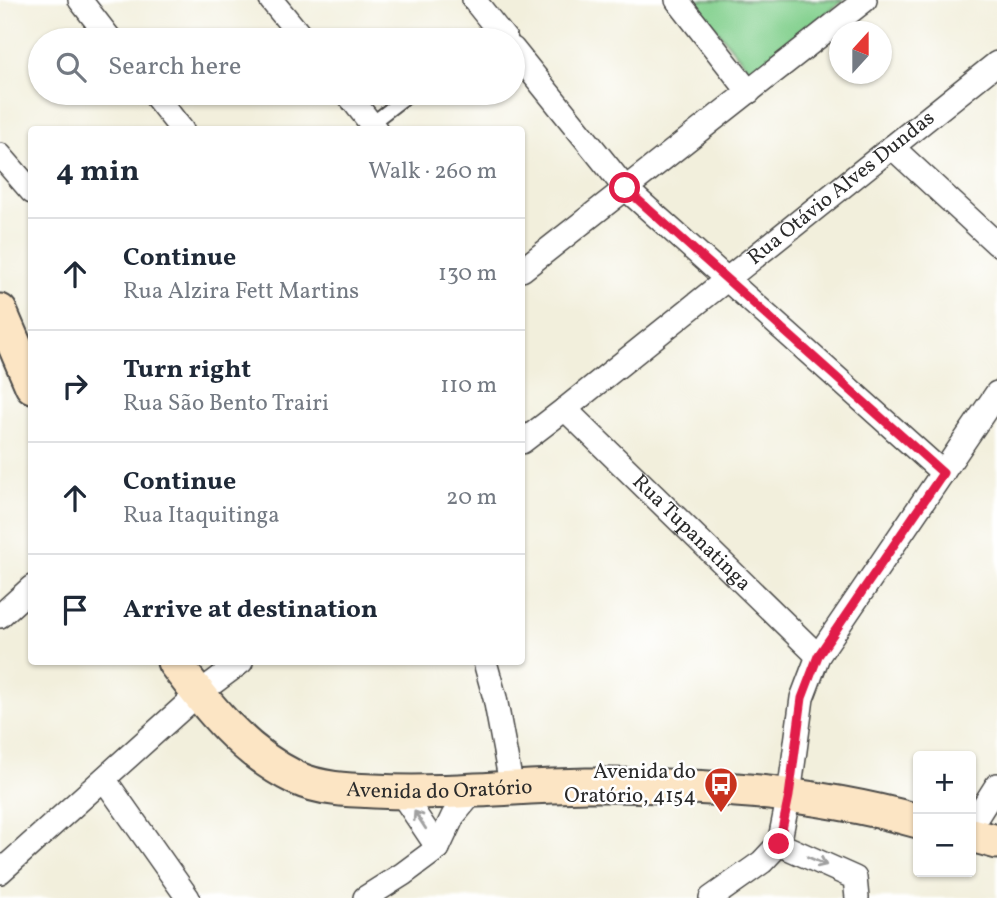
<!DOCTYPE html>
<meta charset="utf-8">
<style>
:root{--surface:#fff;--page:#f6f6f7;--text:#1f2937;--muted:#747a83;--line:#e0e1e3}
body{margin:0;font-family:Vollkorn,serif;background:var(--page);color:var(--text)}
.controls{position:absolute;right:21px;bottom:21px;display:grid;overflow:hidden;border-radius:7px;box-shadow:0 2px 5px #0004}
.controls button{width:63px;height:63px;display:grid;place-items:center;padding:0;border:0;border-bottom:2px solid var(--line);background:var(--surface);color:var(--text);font:35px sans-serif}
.compass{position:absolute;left:829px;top:21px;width:63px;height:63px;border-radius:50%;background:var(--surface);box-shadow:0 2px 5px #0004;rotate:21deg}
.stop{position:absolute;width:21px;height:21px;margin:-16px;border:5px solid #e11d48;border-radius:50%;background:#fff}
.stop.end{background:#e11d48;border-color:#fff;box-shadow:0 2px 7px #0008}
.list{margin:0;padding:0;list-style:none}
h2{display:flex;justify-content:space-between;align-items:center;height:91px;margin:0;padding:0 28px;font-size:30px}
h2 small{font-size:23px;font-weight:400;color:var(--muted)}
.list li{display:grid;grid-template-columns:46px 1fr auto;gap:21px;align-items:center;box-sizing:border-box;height:112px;padding:0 28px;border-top:2px solid var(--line)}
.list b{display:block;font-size:26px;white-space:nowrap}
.list p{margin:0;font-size:23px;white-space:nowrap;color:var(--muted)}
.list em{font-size:23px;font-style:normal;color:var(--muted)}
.icon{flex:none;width:38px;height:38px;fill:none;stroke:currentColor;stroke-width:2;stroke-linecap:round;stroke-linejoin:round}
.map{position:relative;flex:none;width:997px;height:898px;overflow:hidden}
.search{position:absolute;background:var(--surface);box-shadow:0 2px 5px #0004;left:28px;top:28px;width:497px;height:77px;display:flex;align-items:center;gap:18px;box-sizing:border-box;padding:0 24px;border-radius:38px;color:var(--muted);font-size:26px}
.panel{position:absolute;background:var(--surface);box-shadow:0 2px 5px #0004;left:28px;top:126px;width:497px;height:539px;border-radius:7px}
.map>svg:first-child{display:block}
.green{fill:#83d08e;stroke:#577e5c;stroke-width:2}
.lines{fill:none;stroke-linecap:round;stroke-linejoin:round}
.lane-casing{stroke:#494846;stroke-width:16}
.street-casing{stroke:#494846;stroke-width:26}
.secondary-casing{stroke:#494846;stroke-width:37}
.lane{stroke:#fff;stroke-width:12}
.street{stroke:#fff;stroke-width:23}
.secondary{stroke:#fce5c4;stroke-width:33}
.oneway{stroke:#a0a0a0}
.route{stroke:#e11d48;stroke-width:9}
.labels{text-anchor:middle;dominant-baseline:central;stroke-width:5;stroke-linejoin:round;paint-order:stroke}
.street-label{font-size:21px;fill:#2b2b2b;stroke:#fff}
.poi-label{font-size:21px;fill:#2b2b2b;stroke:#fff;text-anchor:end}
</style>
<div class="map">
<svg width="997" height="898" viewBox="0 0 997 898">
<rect width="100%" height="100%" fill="#fff"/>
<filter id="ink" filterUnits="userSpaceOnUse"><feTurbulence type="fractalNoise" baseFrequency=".0143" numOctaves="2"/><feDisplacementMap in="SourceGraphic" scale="14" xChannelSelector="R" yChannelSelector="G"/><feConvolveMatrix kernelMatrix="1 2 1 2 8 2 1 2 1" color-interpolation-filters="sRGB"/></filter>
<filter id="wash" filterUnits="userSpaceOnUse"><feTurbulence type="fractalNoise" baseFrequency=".00686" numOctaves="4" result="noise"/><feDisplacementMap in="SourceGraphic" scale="28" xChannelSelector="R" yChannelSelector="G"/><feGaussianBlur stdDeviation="1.57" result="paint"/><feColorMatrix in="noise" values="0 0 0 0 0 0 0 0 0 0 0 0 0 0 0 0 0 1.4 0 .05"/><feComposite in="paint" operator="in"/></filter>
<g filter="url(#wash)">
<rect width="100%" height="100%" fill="#f2efdc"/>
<path class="green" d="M693 0H844L751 72Z"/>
</g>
<g filter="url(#ink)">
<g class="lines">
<g class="lane-casing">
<g id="lane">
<path d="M479 40 496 27"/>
<path d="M372 123 411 93"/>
</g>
</g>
<g class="street-casing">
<g id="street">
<path d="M80 0 111 40"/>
<path d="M271 0 304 40"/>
<path d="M474 0 506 40"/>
<path d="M677 0 749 92"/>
<path d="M513 49 625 188 943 473"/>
<path d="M153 93 182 130"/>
<path d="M347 93 376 130"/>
<path d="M892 147 997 244"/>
<path d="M0 155 32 192"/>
<path d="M522 270 865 0"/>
<path id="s1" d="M565 409 818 656"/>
<path id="s2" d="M522 442 565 409 997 63"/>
<path d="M0 616 32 587"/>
<path d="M485 662 495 698 512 789"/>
<path d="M104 779 188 898"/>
<path d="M401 793 438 848"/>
<path d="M971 826 997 785"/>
<path d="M779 844 855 878 857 898"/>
<path d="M0 872 198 694 241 662"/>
<path d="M365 898 403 874 438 848 453 816 474 791"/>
<path d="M711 898 762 862 779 844 789 795 802 698 818 656 997 393"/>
</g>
</g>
<g class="secondary-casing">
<g id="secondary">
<path d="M0 311 32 386"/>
<path id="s3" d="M174 662C207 706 244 753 296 778 320 789 347 790 374 791 445 795 515 786 586 785 697 784 811 791 918 821"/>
<path d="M971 835 997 842"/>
</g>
</g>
<use href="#lane" class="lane"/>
<use href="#street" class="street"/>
<use href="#secondary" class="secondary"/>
</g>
<defs><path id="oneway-shaft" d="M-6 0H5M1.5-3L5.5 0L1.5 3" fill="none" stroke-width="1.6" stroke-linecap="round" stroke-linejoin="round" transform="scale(1.75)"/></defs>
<g class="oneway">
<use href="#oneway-shaft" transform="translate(420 820) rotate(-123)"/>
<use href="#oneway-shaft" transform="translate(817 861) rotate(24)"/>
</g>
</g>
<g class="lines" filter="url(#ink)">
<path class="route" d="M625 188 943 473 818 656 802 698 789 796 779 844"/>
</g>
<defs>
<g id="bus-pin" transform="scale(1.75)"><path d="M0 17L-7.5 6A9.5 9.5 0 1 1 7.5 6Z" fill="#c8321e" stroke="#fff"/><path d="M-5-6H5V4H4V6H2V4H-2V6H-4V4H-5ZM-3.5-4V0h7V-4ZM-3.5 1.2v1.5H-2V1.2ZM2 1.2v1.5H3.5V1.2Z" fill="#fff"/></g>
</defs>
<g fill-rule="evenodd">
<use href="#bus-pin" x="721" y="784"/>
</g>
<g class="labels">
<g class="street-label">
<text stroke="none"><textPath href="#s2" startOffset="408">Rua Otávio Alves Dundas</textPath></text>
<text stroke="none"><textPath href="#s1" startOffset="177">Rua Tupanatinga</textPath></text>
<text stroke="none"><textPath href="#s3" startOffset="315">Avenida do Oratório</textPath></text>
</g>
<g class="poi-label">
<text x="696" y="772">Avenida do<tspan x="696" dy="24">Oratório, 4154</tspan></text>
</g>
</g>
</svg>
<div class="controls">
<button>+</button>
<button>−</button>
</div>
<svg class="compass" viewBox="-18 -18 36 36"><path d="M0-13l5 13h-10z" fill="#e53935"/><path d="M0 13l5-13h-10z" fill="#747a83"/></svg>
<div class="stop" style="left:625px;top:188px"></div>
<div class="stop end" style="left:779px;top:844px"></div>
<div class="search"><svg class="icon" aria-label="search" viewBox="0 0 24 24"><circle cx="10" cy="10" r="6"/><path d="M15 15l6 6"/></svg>Search here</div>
<section class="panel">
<h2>4 min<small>Walk · 260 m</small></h2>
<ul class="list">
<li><svg class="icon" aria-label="ahead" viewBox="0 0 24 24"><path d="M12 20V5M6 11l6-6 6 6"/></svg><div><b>Continue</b><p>Rua Alzira Fett Martins</p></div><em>130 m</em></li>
<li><svg class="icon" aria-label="right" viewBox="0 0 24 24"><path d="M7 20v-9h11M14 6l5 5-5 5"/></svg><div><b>Turn right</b><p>Rua São Bento Trairi</p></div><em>110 m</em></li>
<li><svg class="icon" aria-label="ahead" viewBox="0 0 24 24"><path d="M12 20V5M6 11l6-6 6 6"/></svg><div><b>Continue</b><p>Rua Itaquitinga</p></div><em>20 m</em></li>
<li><svg class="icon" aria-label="arrive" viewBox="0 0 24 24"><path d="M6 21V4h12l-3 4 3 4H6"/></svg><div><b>Arrive at destination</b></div></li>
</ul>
</section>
</div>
